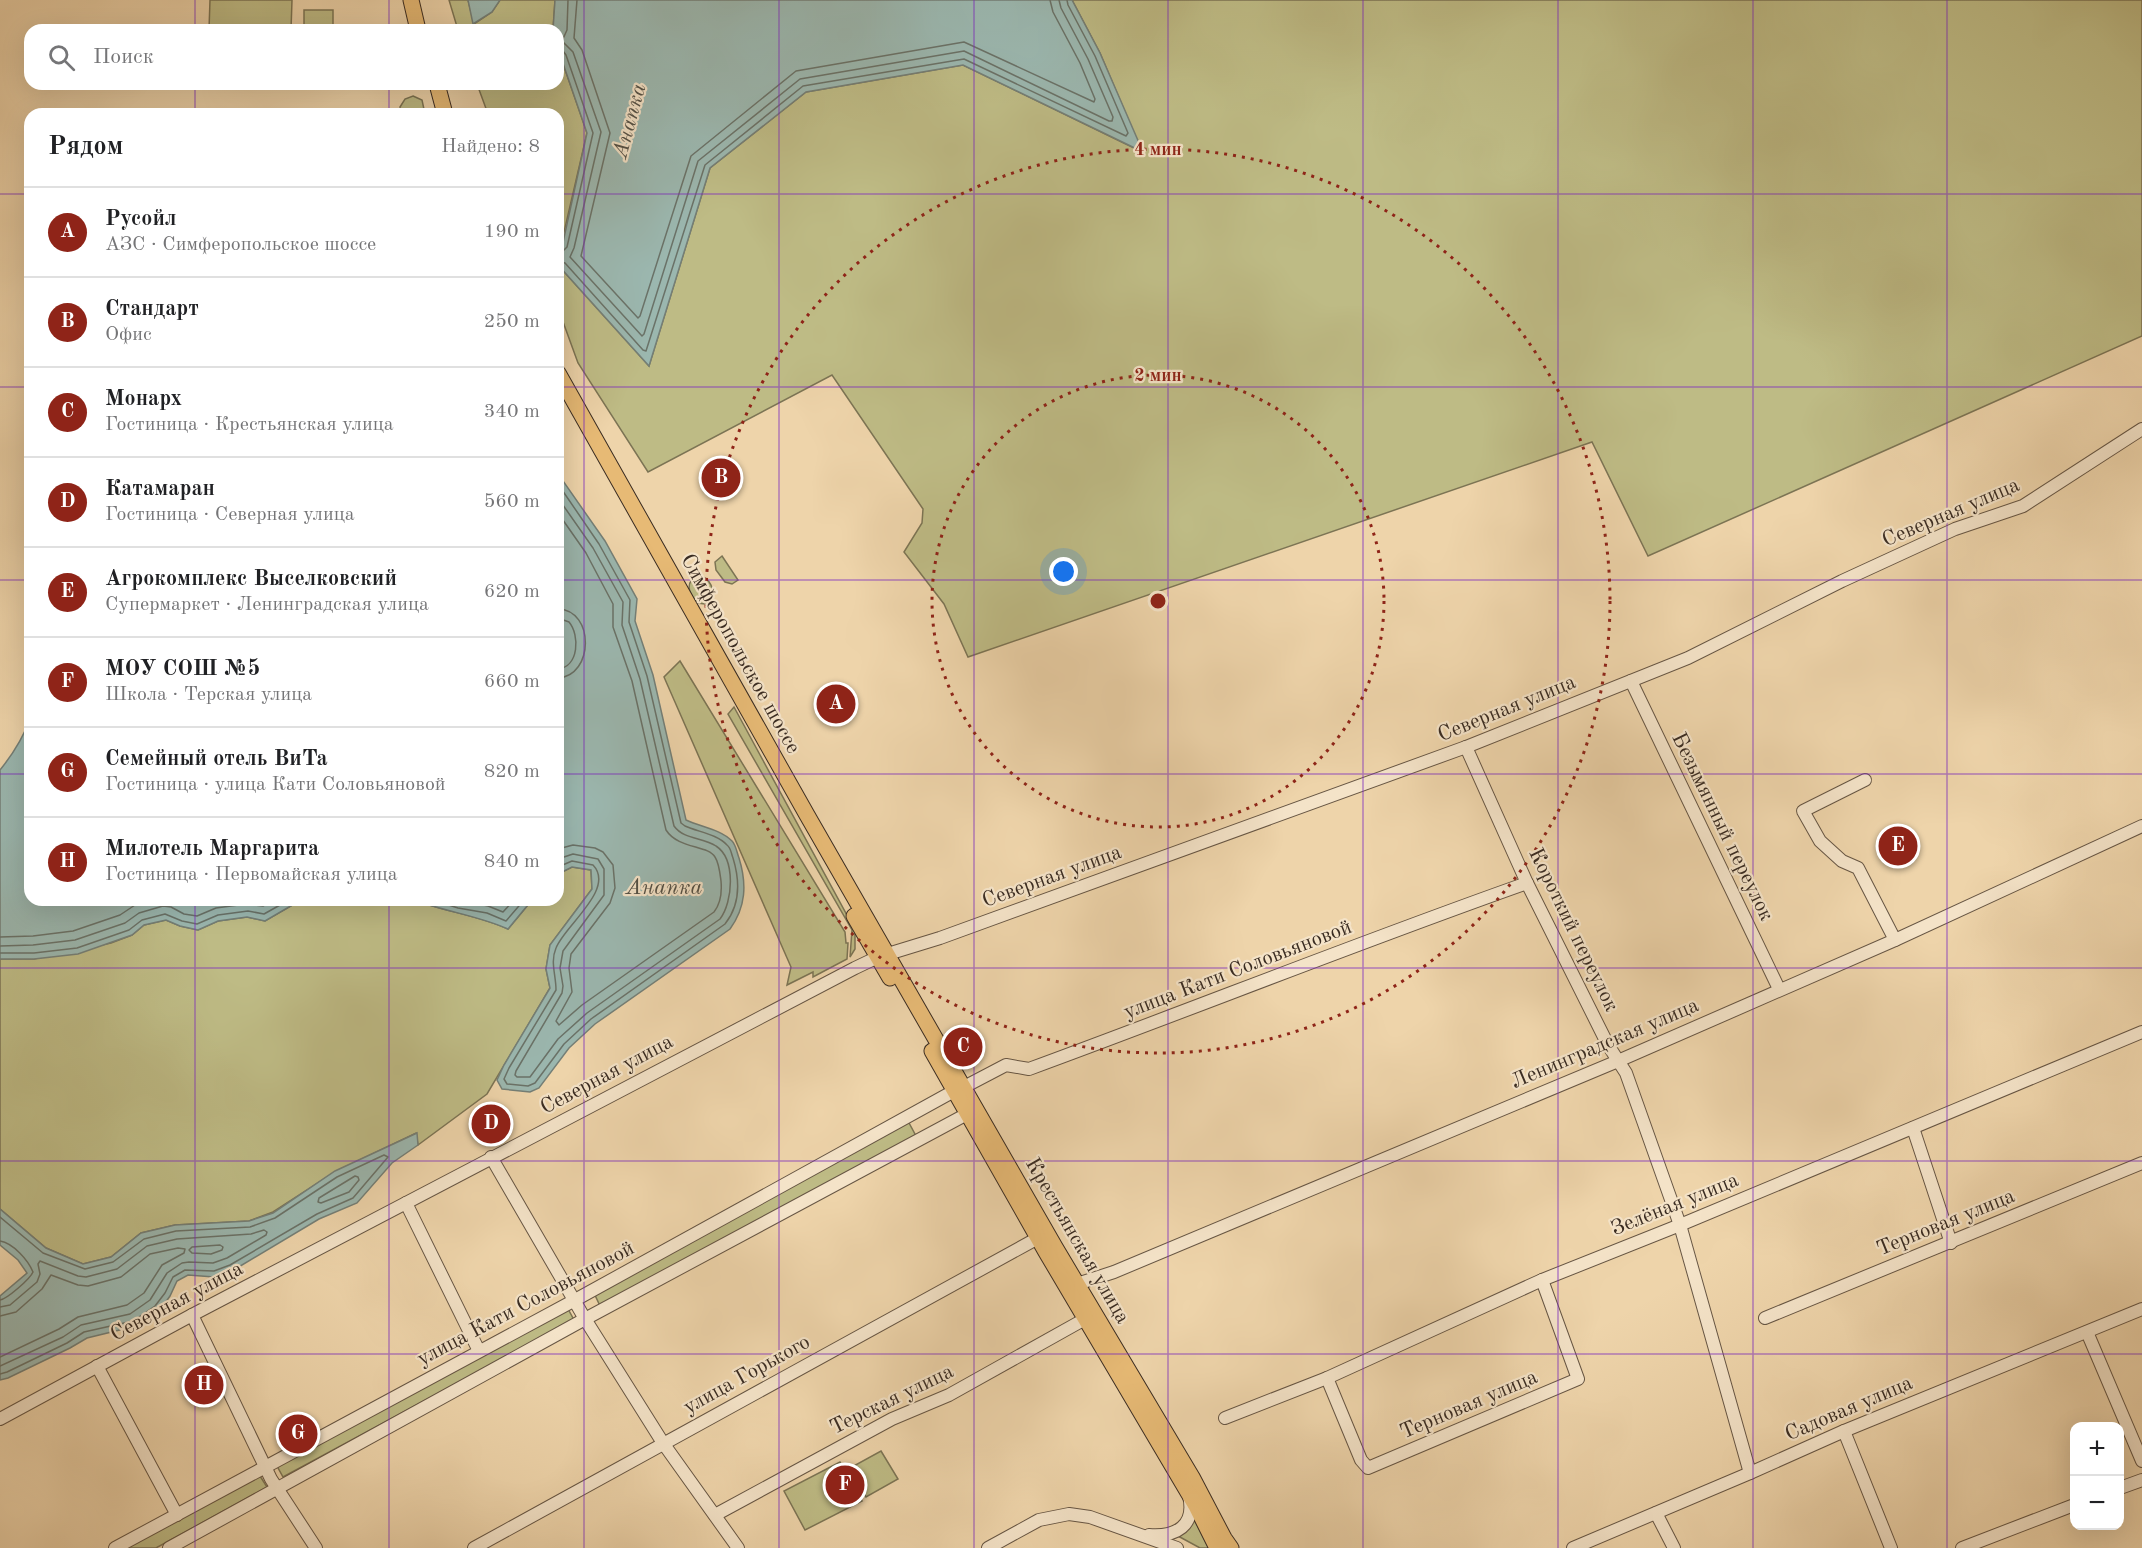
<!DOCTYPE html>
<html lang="ru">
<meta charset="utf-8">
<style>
:root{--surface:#fff;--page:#f6f6f6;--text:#202124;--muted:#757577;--line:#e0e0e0;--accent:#8f2418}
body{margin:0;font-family:"Old Standard TT",serif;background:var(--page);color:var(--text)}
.controls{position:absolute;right:18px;bottom:18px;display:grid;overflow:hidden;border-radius:12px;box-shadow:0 6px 24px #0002}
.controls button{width:54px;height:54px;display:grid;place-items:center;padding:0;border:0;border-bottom:2px solid var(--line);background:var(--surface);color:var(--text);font:30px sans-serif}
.you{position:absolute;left:1064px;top:572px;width:21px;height:21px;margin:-15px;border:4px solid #fff;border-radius:50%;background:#1a73e8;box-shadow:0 0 0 9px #1a73e833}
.badge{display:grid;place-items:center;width:39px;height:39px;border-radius:50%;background:var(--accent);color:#fff;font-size:20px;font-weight:700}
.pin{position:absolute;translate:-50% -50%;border:3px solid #fff;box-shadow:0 2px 6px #0006}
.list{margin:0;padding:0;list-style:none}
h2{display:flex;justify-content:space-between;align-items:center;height:78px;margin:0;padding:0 24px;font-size:26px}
h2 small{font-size:20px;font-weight:400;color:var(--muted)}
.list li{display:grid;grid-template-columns:39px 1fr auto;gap:18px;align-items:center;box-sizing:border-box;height:90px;padding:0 24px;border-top:2px solid var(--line)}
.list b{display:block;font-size:22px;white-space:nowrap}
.list p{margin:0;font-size:20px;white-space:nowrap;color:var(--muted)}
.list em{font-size:20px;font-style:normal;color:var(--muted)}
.icon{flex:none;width:33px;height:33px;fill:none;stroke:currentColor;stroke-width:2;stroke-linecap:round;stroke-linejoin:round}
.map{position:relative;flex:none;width:2142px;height:1548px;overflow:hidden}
.search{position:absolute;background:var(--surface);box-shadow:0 6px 24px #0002;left:24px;top:24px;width:540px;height:66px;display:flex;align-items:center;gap:15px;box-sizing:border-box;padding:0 21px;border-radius:18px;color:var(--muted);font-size:22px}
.panel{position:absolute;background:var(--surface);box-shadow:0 6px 24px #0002;left:24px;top:108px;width:540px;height:798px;border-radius:18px}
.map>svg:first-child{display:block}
.green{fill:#bebb85;stroke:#7c7454;stroke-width:1.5}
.water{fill:#9bb7af;stroke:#747f77;stroke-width:1.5}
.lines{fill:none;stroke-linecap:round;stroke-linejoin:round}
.shore{stroke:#6a7268;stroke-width:1.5}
.minor-casing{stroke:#675644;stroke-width:14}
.major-casing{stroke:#3a2c22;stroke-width:17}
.minor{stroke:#f4e3c8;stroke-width:12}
.major{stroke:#e7ba75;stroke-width:15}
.grid{fill:none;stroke:#7b2cbf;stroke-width:1.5;stroke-opacity:0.55}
.ring{fill:none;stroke:#8f2418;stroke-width:3;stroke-dasharray:3 6}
.labels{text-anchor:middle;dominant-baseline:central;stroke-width:4.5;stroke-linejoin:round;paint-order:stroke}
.street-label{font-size:21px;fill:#3a2c22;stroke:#f4e3c8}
.water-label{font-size:22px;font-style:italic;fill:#524f45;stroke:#f4e3c8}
.centre{fill:#8f2418;stroke:#f4e3c8;stroke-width:3}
.ring-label{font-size:18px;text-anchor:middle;font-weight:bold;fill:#8f2418;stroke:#f4e3c8;stroke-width:4.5;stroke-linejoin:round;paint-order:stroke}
</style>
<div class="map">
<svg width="2142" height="1548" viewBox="0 0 2142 1548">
<rect width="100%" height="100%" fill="#eed4aa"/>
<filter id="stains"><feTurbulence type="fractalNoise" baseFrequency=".00333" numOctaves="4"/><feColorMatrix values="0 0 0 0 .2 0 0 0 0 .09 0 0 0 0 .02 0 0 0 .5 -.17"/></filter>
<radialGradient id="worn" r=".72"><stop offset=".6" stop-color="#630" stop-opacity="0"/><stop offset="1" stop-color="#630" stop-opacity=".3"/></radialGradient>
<g class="green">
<path d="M210 0H292L291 30H209Z"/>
<path d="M449 0H468L474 24 492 12 500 0H555L553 30H458Z"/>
<path d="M1072 0H2142V336L1648 556 1592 442 968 657 944 604 904 552 922 523 923 509 832 375 648 472 578 363 558 308V265L649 366 710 168 806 92 963 65 1142 152 1100 53Z"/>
<rect x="304" y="10" width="29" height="20"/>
<path d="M558 49 587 133 558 258V114H488L477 84H558Z"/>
<path d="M413 96 422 100 425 114H401L400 107 405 99Z"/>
<path d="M722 556 738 580 732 584 725 582 716 570 715 562Z"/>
<path d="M700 576C710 578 715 590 712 599L705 604 697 603C688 593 684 580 700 576Z"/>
<path d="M680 661 845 932 846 943H848L847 959 813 977V972L787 985 791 967 664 677Z"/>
<path d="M734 707 855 930V949L850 957 852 930 728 714Z"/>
<path d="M572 867 591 870 592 889 550 945 546 969 550 988 487 1094 418 1145 416 1133 335 1172 273 1212 249 1221 175 1225 141 1233 111 1257 83 1264 46 1248 0 1209V959H34L111 943 132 935 144 925 166 920 180 926 198 930 218 921 247 917 265 921 301 900H426V904C454 913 482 917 508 929L532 900H558V874Z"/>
<path d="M908 1121 916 1136 601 1308 594 1293Z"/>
<path d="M567 1307 574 1320 283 1477 277 1466Z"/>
<path d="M881 1451 898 1479 866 1497 850 1468Z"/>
<path d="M840 1462 862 1501 805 1530 784 1491Z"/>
<path d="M260 1476 267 1487 156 1548H126Z"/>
<path d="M1194 1521 1197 1522 1209 1548H1200L1178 1536Z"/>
</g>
<g class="water">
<path d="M468 0H500L492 12 473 24Z"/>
<path d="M555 0H1072L1100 53 1143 152 963 65 806 92 710 168 649 366 558 265 587 133 558 49V30H553Z"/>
<path d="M558 470 563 481 605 541 637 599 635 621 653 675 686 820C701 827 720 829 732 841 736 845 737 853 739 858 747 884 746 907 730 929L595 1024 569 1048 539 1088 530 1092 502 1089 497 1080 504 1065 550 988 546 969 550 945 592 889 591 870 572 867 558 874V713L562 634 558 627Z"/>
<path d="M30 719V900H301L265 921 247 917 218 921 198 930 180 926 166 920 144 925 132 935 78 954 34 959H0V770C13 754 23 738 30 719Z"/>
<path d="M426 900H532L508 929C481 917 454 913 426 904Z"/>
<path d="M417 1133 418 1145 392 1163 357 1203 319 1219 232 1271 214 1277 188 1275 177 1281 170 1296 160 1310 136 1326 87 1338 70 1348 8 1378 0 1380V1296L27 1273 18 1260 0 1245V1209L46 1248 83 1264 111 1257 141 1233 175 1225 249 1221 273 1213 335 1171Z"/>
</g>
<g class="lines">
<g class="shore">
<path d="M568 0 567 30 562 41 573 52 601 132 574 248 570 257 642 336 644 334 698 161 800 79 964 51 1109 121H1112L1113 117 1088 59 1061 8 1059 0"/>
<path d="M577 0 574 38 582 50 610 133 581 256 638 318 640 316 691 156 796 71 964 42 1094 102 1095 99 1080 63 1053 12 1050 0"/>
<path d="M558 50 563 51 566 55 593 133 567 247 563 251 558 252"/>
<path d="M558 261 565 263 643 350 646 351 705 165 803 86 964 59 1126 136 1128 133 1095 56 1068 5 1067 0"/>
<path d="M558 484 599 544 630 600 629 622 647 676 681 823 685 826C698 832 717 834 727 845 731 848 731 853 733 858 740 881 741 904 725 924L591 1019 564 1044 535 1083 528 1086 507 1084 504 1079 509 1068 556 990C556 975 550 962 556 948 564 926 616 889 593 865L572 861 558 867"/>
<path d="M558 498 593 548 623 602 622 625 640 679 674 826C684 840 703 837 716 846 736 859 733 902 720 919L587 1013 558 1039 530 1077H517L515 1075 516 1071 562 993 563 986 560 968 563 951 604 895V869L598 859 573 854 558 859"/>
<path d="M558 513 586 553 613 604V627L632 681 666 830C678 849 708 845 715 857 719 863 720 873 721 881 722 892 721 903 714 912L582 1005 559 1025 556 1021 572 992 569 968 571 954 610 903 615 888 613 865 603 852 595 848 573 845 558 849"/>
<path d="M558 609C595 610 594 676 558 678"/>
<path d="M558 618 569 622C580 635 579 667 558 669"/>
<path d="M433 900 458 908 487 913 506 921 524 900"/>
<path d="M458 900 488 906 503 912 514 900"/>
<path d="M0 937 33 936 73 931 120 915 135 905 152 900"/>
<path d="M0 946 33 945 75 940 125 923 139 913 163 906 171 907 184 914 197 916 216 908 246 904 263 906 274 900"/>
<path d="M0 953H34L77 948 129 930 142 920 165 914 182 921 197 924 218 915 248 911 264 914 289 900"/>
<path d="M355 1176 358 1177 359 1180 349 1192 321 1203 318 1202 319 1198Z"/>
<path d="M0 1217 43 1253 85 1269 113 1262 144 1239 176 1231 250 1227 275 1218 337 1177 384 1155 388 1157 353 1198 317 1214 230 1265 214 1271 185 1270 173 1277 165 1293 155 1306 133 1321 84 1332 67 1343 7 1372 0 1374"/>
<path d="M0 1241C13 1243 28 1260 33 1272 30 1279 7 1299 0 1300"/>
<path d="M220 1245 223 1247 222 1250 211 1254 192 1253 189 1250 192 1247Z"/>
<path d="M0 1307 10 1305 37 1282 40 1274 38 1264 40 1261 78 1276 86 1277 117 1269 147 1246 177 1239 251 1234 264 1230 267 1232 266 1235 227 1258 213 1263 189 1262 182 1263 167 1273 150 1300 130 1314 81 1325 63 1337 0 1366"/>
<path d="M0 1316 16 1312 42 1289 51 1275 78 1285 88 1286 121 1277 150 1254 178 1248 185 1249 184 1253 162 1265 144 1293 127 1305 78 1317 59 1329 0 1357"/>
</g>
<g class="minor-casing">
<g id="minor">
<path d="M1631 681 1779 989"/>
<path d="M1466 747 1527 883 1608 1045 1626 1073 1680 1225 1750 1473"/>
<path d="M1865 780 1803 811 1820 841 1842 861 1858 868 1895 940"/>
<path d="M964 1087 1006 1065 1029 1069C1195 1008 1360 942 1527 883"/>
<path d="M1913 1128 1951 1243"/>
<path d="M491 1157 585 1319 663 1443 738 1548"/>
<path d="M406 1203 479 1351"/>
<path d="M1077 1284 1114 1272 1618 1061 1895 940 2142 826"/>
<path d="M192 1315 271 1479 316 1548"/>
<path d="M1765 1318 2142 1163"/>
<path d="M2087 1332 2142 1461"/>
<path d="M97 1366 177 1515"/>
<path d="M1327 1378 1361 1460 1368 1468 1578 1379 1542 1280"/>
<path d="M1225 1418 1327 1378 1542 1280 1680 1225 2142 1032"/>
<path d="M0 1419 192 1315 855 968 878 957 940 938 1466 747 1688 658 1842 581 1955 529 2023 506 2142 429"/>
<path d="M1844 1431 1891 1548"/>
<path d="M2120 1488 2142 1480"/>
<path d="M1656 1513 1674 1548"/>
<path d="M715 1515 892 1419 949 1395 1085 1319"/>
<path d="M1149 1535C1176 1537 1196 1526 1189 1496"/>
<path d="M115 1548 575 1300 954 1091"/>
<path d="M169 1548 585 1319 967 1114"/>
<path d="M474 1548 1038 1238"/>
<path d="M988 1548 1039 1520 1069 1514 1090 1517 1177 1548"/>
<path d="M1573 1548 1750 1473 1844 1431 2142 1309"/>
<path d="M1962 1548 2074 1505"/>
</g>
</g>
<g class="major-casing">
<g id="major">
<path d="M411 0 418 30"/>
<path d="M437 84 445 114"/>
<path d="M558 373 807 815 1055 1247 1192 1477 1224 1538 1231 1548"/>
<path d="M854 916 890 978"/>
<path d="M932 1051 1046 1252 1196 1506 1217 1548"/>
</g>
</g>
<use href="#minor" class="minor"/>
<use href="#major" class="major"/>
</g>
<path class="grid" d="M195 0V30M389 0V30M584 0V1548M779 0V1548M974 0V1548M1168 0V1548M1363 0V1548M1558 0V1548M1753 0V1548M1947 0V1548M195 84V114M389 84V114M0 194H30M558 194H2142M0 387H30M558 387H2142M0 580H30M558 580H2142M0 774H30M558 774H2142M195 900V1548M389 900V1548M0 968H2142M0 1161H2142M0 1354H2142"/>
<g class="ring">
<circle cx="1158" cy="601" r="226"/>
<circle cx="1158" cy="601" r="452"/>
</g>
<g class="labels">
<g class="street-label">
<text transform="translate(1951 513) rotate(-23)">Северная улица</text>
<text transform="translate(740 654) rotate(61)">Симферопольское шоссе</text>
<text transform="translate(1507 709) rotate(-22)">Северная улица</text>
<text transform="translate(1722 827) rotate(64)">Безымянный переулок</text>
<text transform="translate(1052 877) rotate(-20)">Северная улица</text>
<text transform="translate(1573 930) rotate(64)">Короткий переулок</text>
<text transform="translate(1238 970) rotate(-21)">улица Кати Соловьяновой</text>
<text transform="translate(1605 1044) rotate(-23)">Ленинградская улица</text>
<text transform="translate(607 1075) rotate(-28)">Северная улица</text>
<text transform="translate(1675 1205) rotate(-22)">Зелёная улица</text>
<text transform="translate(1946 1223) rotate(-22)">Терновая улица</text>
<text transform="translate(1077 1241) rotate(60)">Крестьянская улица</text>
<text transform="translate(177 1302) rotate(-28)">Северная улица</text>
<text transform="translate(526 1304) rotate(-28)">улица Кати Соловьяновой</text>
<text transform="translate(747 1375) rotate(-29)">улица Горького</text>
<text transform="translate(892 1400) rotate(-26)">Терская улица</text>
<text transform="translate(1469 1405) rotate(-23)">Терновая улица</text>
<text transform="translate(1849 1409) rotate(-23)">Садовая улица</text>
</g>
<g class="water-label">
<text transform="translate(630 121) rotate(-75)">Анапка</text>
<text x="664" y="888">Анапка</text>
</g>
</g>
<circle cx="1158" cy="601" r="9" class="centre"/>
<g class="ring-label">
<text x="1158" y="155">4 мин</text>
<text x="1158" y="381">2 мин</text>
</g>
<rect width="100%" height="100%" filter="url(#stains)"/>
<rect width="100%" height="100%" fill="url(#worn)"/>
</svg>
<div class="controls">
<button>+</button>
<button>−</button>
</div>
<div class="you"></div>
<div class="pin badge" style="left:836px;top:704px">A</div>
<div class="pin badge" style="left:721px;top:478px">B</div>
<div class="pin badge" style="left:963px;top:1047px">C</div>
<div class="pin badge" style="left:491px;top:1124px">D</div>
<div class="pin badge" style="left:1898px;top:846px">E</div>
<div class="pin badge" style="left:845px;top:1485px">F</div>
<div class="pin badge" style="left:298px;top:1434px">G</div>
<div class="pin badge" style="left:204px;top:1385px">H</div>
<div class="search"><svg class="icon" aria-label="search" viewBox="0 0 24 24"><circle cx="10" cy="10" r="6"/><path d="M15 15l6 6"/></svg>Поиск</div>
<section class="panel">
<h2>Рядом<small>Найдено: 8</small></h2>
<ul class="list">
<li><span class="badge">A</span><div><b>Русойл</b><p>АЗС · Симферопольское шоссе</p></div><em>190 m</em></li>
<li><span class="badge">B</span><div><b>Стандарт</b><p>Офис</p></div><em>250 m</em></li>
<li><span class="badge">C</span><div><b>Монарх</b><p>Гостиница · Крестьянская улица</p></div><em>340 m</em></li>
<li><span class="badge">D</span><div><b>Катамаран</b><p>Гостиница · Северная улица</p></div><em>560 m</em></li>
<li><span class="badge">E</span><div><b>Агрокомплекс Выселковский</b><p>Супермаркет · Ленинградская улица</p></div><em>620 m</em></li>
<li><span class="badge">F</span><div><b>МОУ СОШ №5</b><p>Школа · Терская улица</p></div><em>660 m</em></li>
<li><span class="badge">G</span><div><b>Семейный отель ВиТа</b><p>Гостиница · улица Кати Соловьяновой</p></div><em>820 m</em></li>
<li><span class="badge">H</span><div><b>Милотель Маргарита</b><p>Гостиница · Первомайская улица</p></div><em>840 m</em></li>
</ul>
</section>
</div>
